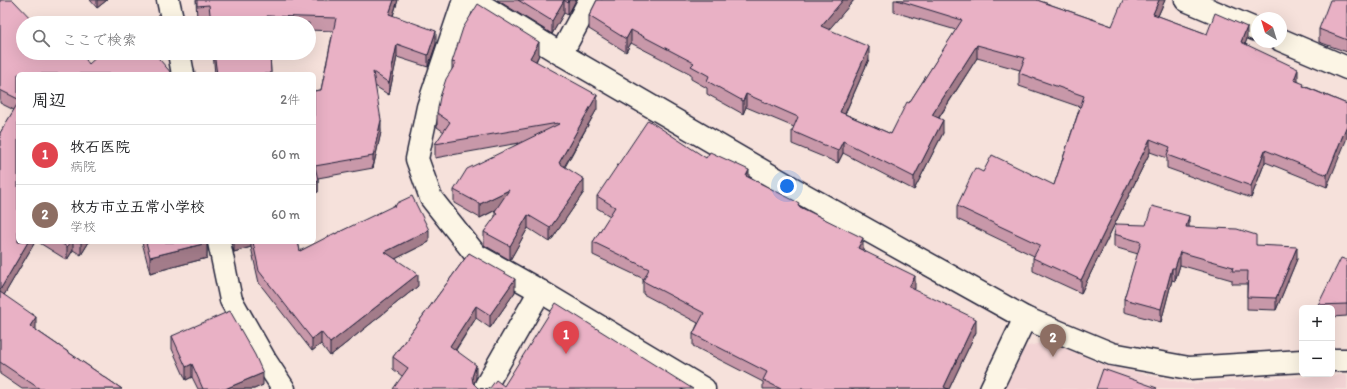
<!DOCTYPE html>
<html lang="ja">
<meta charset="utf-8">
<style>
:root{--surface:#fff;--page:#f2f2f2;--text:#202124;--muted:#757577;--line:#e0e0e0;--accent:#db2777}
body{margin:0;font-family:Itim,"Klee One",sans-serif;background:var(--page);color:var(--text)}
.controls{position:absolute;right:12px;bottom:12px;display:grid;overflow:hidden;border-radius:6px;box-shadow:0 4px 16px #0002}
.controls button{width:36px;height:36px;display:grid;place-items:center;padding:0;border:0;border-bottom:1px solid var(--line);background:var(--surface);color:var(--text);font:20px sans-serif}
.compass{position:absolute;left:1251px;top:12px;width:36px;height:36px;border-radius:50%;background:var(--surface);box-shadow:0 4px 16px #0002;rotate:322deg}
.you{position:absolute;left:787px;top:186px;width:14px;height:14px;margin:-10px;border:3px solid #fff;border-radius:50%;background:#1a73e8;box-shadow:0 0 0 6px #1a73e833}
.badge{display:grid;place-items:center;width:26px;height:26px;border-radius:50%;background:var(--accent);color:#fff;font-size:13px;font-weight:700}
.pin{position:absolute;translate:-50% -33px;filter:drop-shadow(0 1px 2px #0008)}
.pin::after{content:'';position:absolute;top:21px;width:14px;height:12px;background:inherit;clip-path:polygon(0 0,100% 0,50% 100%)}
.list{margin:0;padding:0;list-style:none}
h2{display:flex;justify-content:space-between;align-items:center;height:52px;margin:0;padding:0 16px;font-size:17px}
h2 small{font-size:13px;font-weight:400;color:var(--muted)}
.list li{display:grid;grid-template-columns:26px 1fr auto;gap:12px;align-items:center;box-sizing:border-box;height:60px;padding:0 16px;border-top:1px solid var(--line)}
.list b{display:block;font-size:15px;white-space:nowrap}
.list p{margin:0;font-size:13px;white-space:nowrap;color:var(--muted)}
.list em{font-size:13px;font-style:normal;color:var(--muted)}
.icon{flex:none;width:22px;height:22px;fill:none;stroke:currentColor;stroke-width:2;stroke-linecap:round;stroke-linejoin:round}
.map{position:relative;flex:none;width:1347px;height:389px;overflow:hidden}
.search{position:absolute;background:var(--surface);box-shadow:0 4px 16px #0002;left:16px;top:16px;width:300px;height:44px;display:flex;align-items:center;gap:10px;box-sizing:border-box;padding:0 14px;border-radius:22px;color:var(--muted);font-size:15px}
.panel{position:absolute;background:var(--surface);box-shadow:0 4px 16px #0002;left:16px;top:72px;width:300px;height:172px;border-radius:6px}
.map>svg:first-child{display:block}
.built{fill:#f2d3d4}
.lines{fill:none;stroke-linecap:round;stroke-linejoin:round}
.minor-casing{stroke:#22223b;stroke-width:25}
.minor{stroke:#fcf5e5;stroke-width:22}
.wall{fill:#c898a9;stroke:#22223b}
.shaded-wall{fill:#a37c8a;stroke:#22223b}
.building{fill:#e9b1c5;stroke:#22223b}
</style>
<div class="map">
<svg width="1347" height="389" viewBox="0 0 1347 389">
<rect width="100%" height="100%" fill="#f6e1db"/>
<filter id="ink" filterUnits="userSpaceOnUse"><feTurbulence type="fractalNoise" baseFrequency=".025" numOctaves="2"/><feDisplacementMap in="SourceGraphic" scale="8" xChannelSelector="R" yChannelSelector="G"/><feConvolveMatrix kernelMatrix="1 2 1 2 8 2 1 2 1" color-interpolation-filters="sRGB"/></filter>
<g filter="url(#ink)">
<path class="built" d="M1048 341 1107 366 1188 384 1335 375H1347V389H1005L1025 347Z"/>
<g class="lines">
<g class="minor-casing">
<g id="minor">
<path d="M168 0 173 23"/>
<path d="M464 0 428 107 417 159 431 198 476 255 540 291 704 389"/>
<path d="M473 0 561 54 799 192 1025 318 1112 354 1189 368 1302 361"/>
<path d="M1186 0 1257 30"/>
<path d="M1281 40 1347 68"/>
<path d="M179 53 183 74"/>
<path d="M561 54 590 0"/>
<path d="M219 242 231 300 265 360 284 389"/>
<path d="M1332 360H1347"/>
<path d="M484 389 540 291"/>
<path d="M991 389 1025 318"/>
</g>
</g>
<use href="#minor" class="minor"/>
</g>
<g class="wall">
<path d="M0 0 23 23 89 64 172 74H18V242H35L4 295 36 329V330L122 389H22L0 374V133L14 110 0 103Z"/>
<path d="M90 0H107L97 8Z"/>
<path d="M196 0H398L393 16 436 44 428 67 397 57 389 95 375 86 381 132 373 168 318 178V192L314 193V91L321 90 333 31 309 30V23H210L209 18 197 19Z"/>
<path d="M497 0H576L568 15 564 13 552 34Z"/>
<path d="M597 0H854L829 29 869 59 845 114 891 134 909 103 956 30 894 12V0H1037L1112 26 1165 0 1158 16 1207 34 1247 39 1245 44 1298 81 1304 86 1347 104 1327 187 1265 162 1251 198 1167 168V158L1150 152 1081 293 1033 271V258L1034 256 957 219V206L983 172 1054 185 1080 107 1019 86V73L1020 70 977 58 939 118 943 133 914 190 843 153 838 163 792 144V131L794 127 746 107 743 114 707 94V88L691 79V74L631 43 626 52 589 29V16Z"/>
<path d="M1347 0V52L1319 42V29Z"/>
<path d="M213 53H270L271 74H215Z"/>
<path d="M539 55 536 62 597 109 565 167 584 192 550 242 528 228 510 260 484 245V232L495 218V211L496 210 480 218 454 203V190L519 143 435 158V144L444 132 437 127V113L452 70V62Z"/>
<path d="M706 158 749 178 799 206 863 250 915 288 914 290 976 332 949 389H763V382L693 346V334L698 323 643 294V281L644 279 593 255V242L610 216 597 208V196Z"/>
<path d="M395 207 429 242 395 259 418 286 330 356 321 344 312 351 259 283 251 247 234 252 231 242H298L300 251 335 234Z"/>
<path d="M1189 227 1256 245 1297 259 1276 310 1247 309V284H1232V280L1180 265 1175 281 1172 280 1161 322 1124 312V299L1138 254 1114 247V234Z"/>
<path d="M38 242H89L81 255 73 250 67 260Z"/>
<path d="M142 242H207V258L150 273Z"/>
<path d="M469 253 515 292 490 328 476 318 456 350 476 378 474 384 402 376 393 369V357Z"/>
<path d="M1347 260V316L1332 317V308H1318V305Z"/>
<path d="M172 336 263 385 254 389H198L192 377 186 380 172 349Z"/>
</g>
<g class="shaded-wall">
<path d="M97 0H107L97 8Z"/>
<path d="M394 0H398L389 27V14Z"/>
<path d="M564 0V13L552 34V21Z"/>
<path d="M569 0H576L568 15V3Z"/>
<path d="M843 0H854L821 39V26Z"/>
<path d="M1159 0H1165L1153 27V14Z"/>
<path d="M1247 27V39L1241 55V42Z"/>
<path d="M631 30V43L626 52V39Z"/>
<path d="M436 31V44L428 67V55Z"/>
<path d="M539 42V55L530 72V58Z"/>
<path d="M397 44V57L389 95V83Z"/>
<path d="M977 45V58L932 128V115Z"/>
<path d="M869 47V59L840 125V112Z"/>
<path d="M1298 69V82L1294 80Z"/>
<path d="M746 94V107L743 114V101Z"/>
<path d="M597 95V109L559 176V163Z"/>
<path d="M381 120V132L373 168V156Z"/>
<path d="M943 120V133L914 190V177Z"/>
<path d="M1347 125V138L1327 187V175Z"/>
<path d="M1150 139V152L1081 293V280Z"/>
<path d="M843 141V153L838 163V151Z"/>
<path d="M1265 150V162L1251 198V186Z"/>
<path d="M749 170V183L746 176Z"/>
<path d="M584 179V192L550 242V228Z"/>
<path d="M318 180V192L314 193V181Z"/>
<path d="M509 190V203L480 218V204Z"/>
<path d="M528 215V228L510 260V246Z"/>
<path d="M1189 216V229L1186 227Z"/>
<path d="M429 230V242L385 264V252Z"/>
<path d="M863 238V251L858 248Z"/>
<path d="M28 242H35L0 302V290Z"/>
<path d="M71 242H73V250L67 260V247Z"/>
<path d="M81 242H89L81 255Z"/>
<path d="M234 242H251V247L234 252Z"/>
<path d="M207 243V258L150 273V257Z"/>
<path d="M1297 247V259L1276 310V298Z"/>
<path d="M1180 252V265L1175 281V268Z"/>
<path d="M1172 268V280L1161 322V309Z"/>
<path d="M418 274V286L330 356V343Z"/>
<path d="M915 276V288L909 300V287Z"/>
<path d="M515 279V292L490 328V315Z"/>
<path d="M476 306V318L450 358V346Z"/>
<path d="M36 317V329L30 339V326Z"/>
<path d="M976 319V332L949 389H944V387Z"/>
<path d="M321 332V344L312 351V339Z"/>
<path d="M192 364V377L186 380V367Z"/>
<path d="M476 365V378L472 389V377Z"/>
<path d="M263 373V385L254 389H225Z"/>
</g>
<g class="building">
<path d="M0 0H13L35 23H23V53H81L89 64 101 53H154L172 74H18V99L0 90Z"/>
<path d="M197 0H394L389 14 436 31 428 55 397 44 389 83 373 72 381 120 373 156 315 166 318 180 314 181V91L321 90 336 18 267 16 268 23H211L209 5 197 6Z"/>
<path d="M518 0H569L568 3 564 0 552 21Z"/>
<path d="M597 0H843L821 26 869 47 840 112 891 134 907 102 909 103 962 20 897 0H1037L1112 26 1123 0H1159L1153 14 1207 34 1215 13 1247 27 1241 42 1298 69 1294 80 1304 84 1303 86 1347 104V125L1327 175 1265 150 1251 186 1167 155 1170 147 1150 139 1081 280 1033 258 1040 245 957 206 975 168 983 172 992 155 1054 185 1084 96 1019 73 1025 58 977 45 932 115 943 120 914 177 843 141 838 151 792 131 798 117 746 94 743 101 707 81 709 76 691 66 694 63 631 30 626 39 589 16Z"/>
<path d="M1330 0H1347V40L1319 29Z"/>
<path d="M478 4 539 42 530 58 597 95 559 163 584 179 550 228 528 215 510 246 484 232 497 214 495 211 509 190 480 204 454 190 467 169 559 124 558 123 435 144 450 122 437 113 440 97 446 79 456 63 452 62 463 28Z"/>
<path d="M55 19 58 23H49Z"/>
<path d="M214 53H270L271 74H217Z"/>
<path d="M18 103V242H28L0 290V133Z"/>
<path d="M648 120 706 158 710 152 749 170 746 176 799 203 798 206 863 238 858 248 915 276 909 287 976 319 944 387 948 389H781L763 380 767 372 693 334 704 313 643 281 649 269 593 242 615 207 597 196Z"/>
<path d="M412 196 429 230 385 252 418 274 330 343 321 332 312 339 259 271 253 242H298L300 251 335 233V234L395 205V207L397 203Z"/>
<path d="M1152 206 1189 216 1186 227 1237 229 1256 235V245L1297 247 1276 298 1247 297 1248 271H1232L1233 267 1180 252 1175 268H1172L1161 309 1124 299 1141 242 1114 234 1116 224 1146 225Z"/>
<path d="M59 242H71L67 247Z"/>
<path d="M146 242H207V243L150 257Z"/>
<path d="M469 253 515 279 490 315 476 306 450 346 476 365 472 377 473 383 478 388 484 389H393L408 368 393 357Z"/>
<path d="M1341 258 1347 260V304L1318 305Z"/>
<path d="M0 292 36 317 30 326 122 389H40L0 362Z"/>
<path d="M556 303 693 389H485L490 388 496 380 504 386Z"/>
<path d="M230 311 255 355 263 373 225 389H203L192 364 186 367 172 336Z"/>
<path d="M1103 369 1157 388 1156 389H1096Z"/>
</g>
</g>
</svg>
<div class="controls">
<button>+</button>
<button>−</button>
</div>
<svg class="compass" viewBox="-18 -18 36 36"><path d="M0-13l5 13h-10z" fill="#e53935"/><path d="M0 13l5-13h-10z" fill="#757577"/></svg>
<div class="you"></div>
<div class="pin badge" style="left:566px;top:354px;background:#e0444e">1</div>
<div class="pin badge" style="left:1053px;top:357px;background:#8d6e63">2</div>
<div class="search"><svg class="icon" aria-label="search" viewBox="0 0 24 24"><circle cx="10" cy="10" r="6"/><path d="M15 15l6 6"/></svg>ここで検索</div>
<section class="panel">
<h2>周辺<small>2件</small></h2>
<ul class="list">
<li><span class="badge" style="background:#e0444e">1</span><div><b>牧石医院</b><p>病院</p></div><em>60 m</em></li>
<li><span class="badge" style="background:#8d6e63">2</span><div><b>枚方市立五常小学校</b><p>学校</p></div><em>60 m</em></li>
</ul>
</section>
</div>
